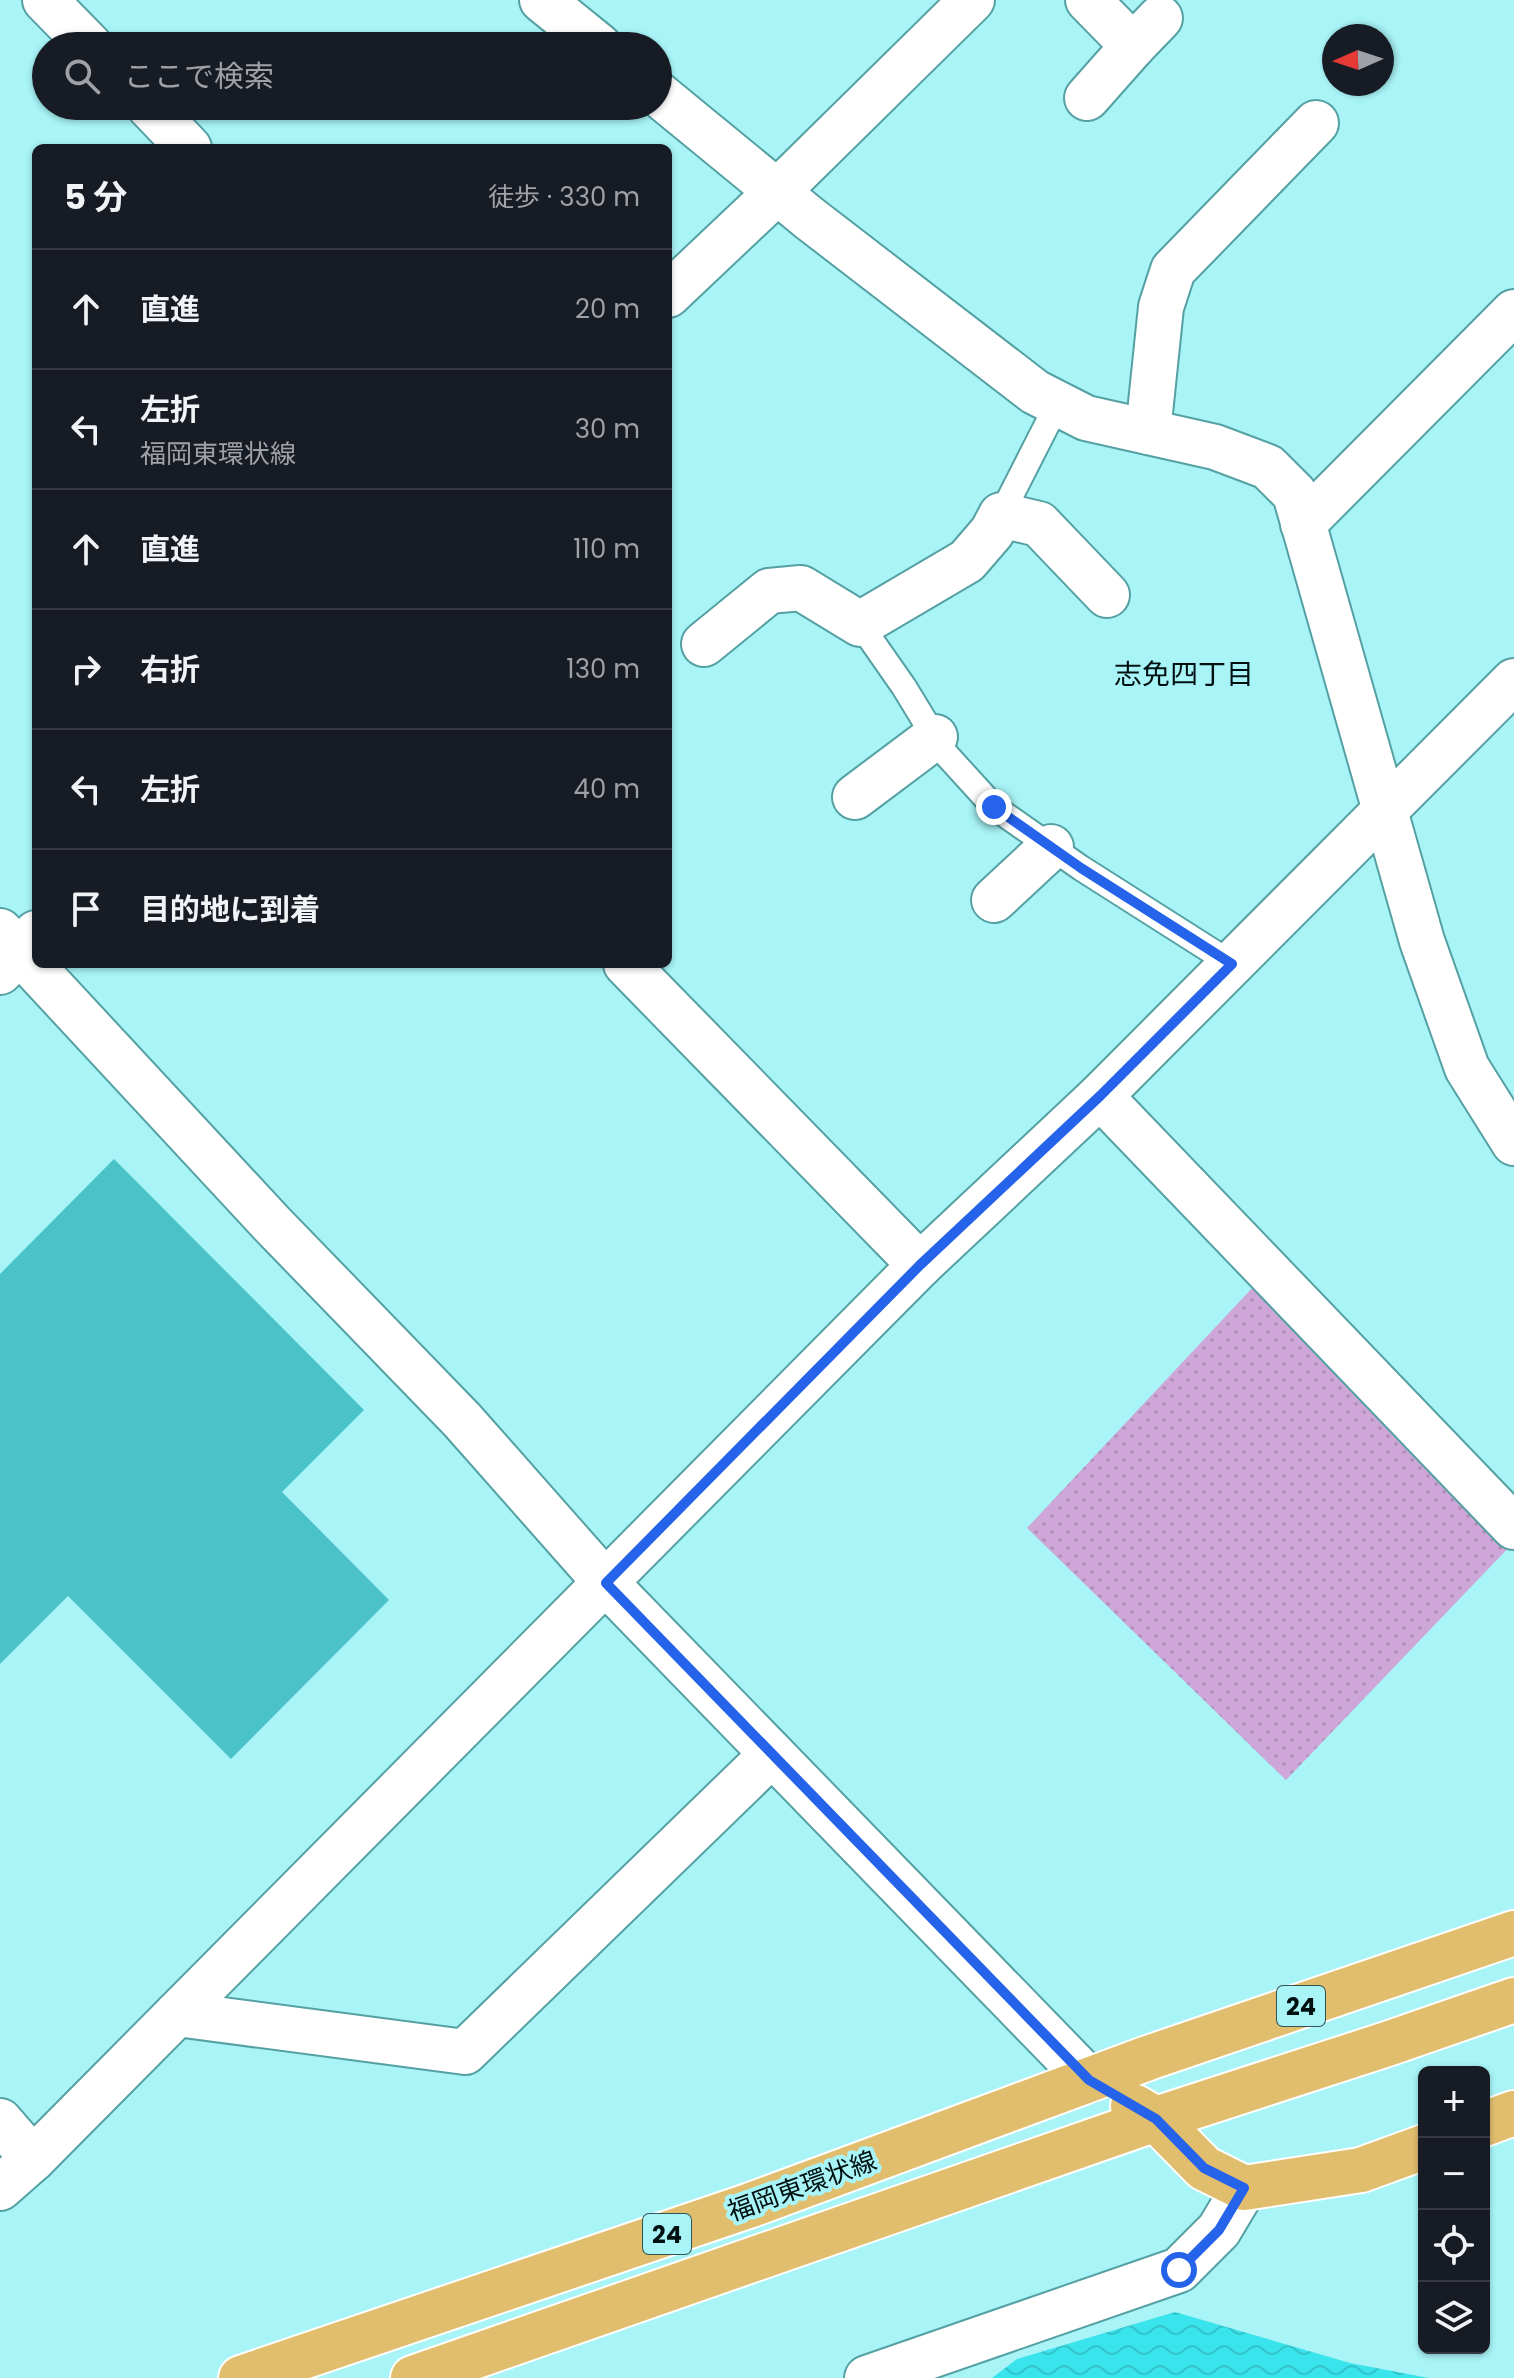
<!DOCTYPE html>
<html lang="ja">
<meta charset="utf-8">
<style>
:root{--surface:#171b24;--page:#242831;--text:#f1f3f6;--muted:#9ea1a6;--line:#363941}
body{margin:0;font-family:Poppins,"Noto Sans JP",sans-serif;background:var(--page);color:var(--text)}
.controls{position:absolute;right:24px;bottom:24px;display:grid;overflow:hidden;border-radius:12px;box-shadow:0 2px 6px #0004}
.controls button{width:72px;height:72px;display:grid;place-items:center;padding:0;border:0;border-bottom:2px solid var(--line);background:var(--surface);color:var(--text);font:40px sans-serif}
.compass{position:absolute;left:1322px;top:24px;width:72px;height:72px;border-radius:50%;background:var(--surface);box-shadow:0 2px 6px #0004;rotate:267deg}
.stop{position:absolute;width:24px;height:24px;margin:-18px;border:6px solid #2563eb;border-radius:50%;background:#fff}
.stop.end{background:#2563eb;border-color:#fff;box-shadow:0 2px 8px #0008}
.list{margin:0;padding:0;list-style:none}
h2{display:flex;justify-content:space-between;align-items:center;height:104px;margin:0;padding:0 32px;font-size:34px}
h2 small{font-size:26px;font-weight:400;color:var(--muted)}
.list li{display:grid;grid-template-columns:52px 1fr auto;gap:24px;align-items:center;box-sizing:border-box;height:120px;padding:0 32px;border-top:2px solid var(--line)}
.list b{display:block;font-size:30px;white-space:nowrap}
.list p{margin:0;font-size:26px;white-space:nowrap;color:var(--muted)}
.list em{font-size:26px;font-style:normal;color:var(--muted)}
.icon{flex:none;width:44px;height:44px;fill:none;stroke:currentColor;stroke-width:2;stroke-linecap:round;stroke-linejoin:round}
.map{position:relative;flex:none;width:1514px;height:2378px;overflow:hidden}
.search{position:absolute;background:var(--surface);box-shadow:0 2px 6px #0004;left:32px;top:32px;width:640px;height:88px;display:flex;align-items:center;gap:20px;box-sizing:border-box;padding:0 28px;border-radius:44px;color:var(--muted);font-size:30px}
.panel{position:absolute;background:var(--surface);box-shadow:0 2px 6px #0004;left:32px;top:144px;width:640px;height:824px;border-radius:12px}
.map>svg:first-child{display:block}
.park{fill:url(#park-dots)}
.water{fill:url(#water-waves)}
.building{fill:#4ac2c8}
.lines{fill:none;stroke-linecap:round;stroke-linejoin:round}
.service-casing{stroke:#55a0a3;stroke-width:28}
.minor-casing{stroke:#55a0a3;stroke-width:48}
.tertiary-casing{stroke:#55a0a3;stroke-width:48}
.primary-casing{stroke:#fff;stroke-width:48}
.service{stroke:#fff;stroke-width:24}
.minor{stroke:#fff;stroke-width:44}
.tertiary{stroke:#fff;stroke-width:44}
.primary{stroke:#e1be6e;stroke-width:44}
.route{stroke:#2563eb;stroke-width:10}
.labels{text-anchor:middle;dominant-baseline:central;stroke-width:8;stroke-linejoin:round;paint-order:stroke}
.shield{fill:#a8f4f7;stroke:#325456;stroke-width:2}
.shield-label{font-size:24px;font-weight:bold;fill:#001011}
.street-label{font-size:26px;fill:#001011;stroke:#a8f4f7}
.neighbourhood-label{font-size:28px;fill:#001011;stroke:#a8f4f7}
</style>
<div class="map">
<svg width="1514" height="2378" viewBox="0 0 1514 2378">
<defs>
<pattern id="park-dots" width="8" height="8" patternUnits="userSpaceOnUse" patternTransform="scale(2)"><rect width="8" height="8" fill="#cea6d7"/><path d="M2 2h.1M6 6h.1" fill="none" stroke="#af8eb8" stroke-width="1.8" stroke-linecap="round"/></pattern>
<pattern id="water-waves" width="16" height="10" patternUnits="userSpaceOnUse" patternTransform="scale(2)"><rect width="16" height="10" fill="#3ae4ec"/><path d="M0 5q4-4 8 0t8 0" fill="none" stroke="#31c3c9"/></pattern>
</defs>
<rect width="100%" height="100%" fill="#a8f4f7"/>
<path class="park" d="M1255 1285 1513 1543 1286 1780 1027 1528Z"/>
<path class="water" d="M1175 2312 1350 2363 1429 2378H992L1017 2359Z"/>
<path class="building" d="M114 1159 364 1410 282 1492 389 1600 231 1759 68 1596 0 1664V1274Z"/>
<g class="lines">
<g class="service-casing">
<g id="service">
<path d="M1001 515 1058 403"/>
<path d="M860 624 904 687 943 751 994 807 1081 868 1232 964"/>
</g>
</g>
<g class="minor-casing">
<g id="minor">
<path d="M45 0 90 46"/>
<path d="M542 0 599 46"/>
<path d="M1088 0 1133 46 1160 18"/>
<path d="M658 94 809 218 1035 392 1086 418 1215 447 1268 467 1295 494 1422 941 1467 1068 1514 1143"/>
<path d="M1087 98 1133 46"/>
<path d="M149 106 189 148"/>
<path d="M668 295 778 191 972 0"/>
<path d="M1148 432 1161 307 1173 270 1316 123"/>
<path d="M1303 524 1514 312"/>
<path d="M704 644 769 591 801 588 860 624 967 561 992 532 1001 515 1039 524 1107 595"/>
<path d="M855 797 935 737"/>
<path d="M994 900 1051 847"/>
<path d="M626 964 920 1265"/>
<path d="M0 972 36 933"/>
<path d="M1100 1096 1514 1527"/>
<path d="M177 2014 465 2052 772 1754"/>
<path d="M0 2121 33 2159"/>
<path d="M0 2188 33 2159 920 1265 1100 1096 1514 681"/>
<path d="M867 2378 1179 2270 1219 2230 1244 2188"/>
</g>
</g>
<g class="tertiary-casing">
<path id="tertiary" d="M0 931 272 1224 462 1420 606 1583 1089 2080"/>
</g>
<g class="primary-casing">
<g id="primary">
<path d="M1133 2106 1156 2119 1204 2168 1244 2188 1361 2170 1424 2147"/>
<path d="M1484 2124 1514 2113"/>
<path d="M241 2378 751 2205 1148 2058 1514 1933"/>
<path d="M413 2378 1156 2119 1387 2044 1514 2000"/>
</g>
</g>
<use href="#service" class="service"/>
<use href="#minor" class="minor"/>
<use href="#tertiary" class="tertiary"/>
<use href="#primary" class="primary"/>
</g>
<g class="lines">
<path class="route" d="M994 807 1081 868 1232 964 1100 1096 920 1265 606 1583 1089 2080 1156 2119 1204 2168 1244 2188 1219 2230 1179 2270"/>
</g>
<g class="labels">
<g class="shield">
<rect x="1277" y="1986" width="48" height="40" rx="6"/>
<rect x="643" y="2214" width="48" height="40" rx="6"/>
</g>
<g class="shield-label">
<text x="1301" y="2006">24</text>
<text x="667" y="2234">24</text>
</g>
<g class="street-label">
<text transform="translate(802 2186) rotate(-20)">福岡東環状線</text>
</g>
<g class="neighbourhood-label">
<text x="1184" y="674">志免四丁目</text>
</g>
</g>
</svg>
<div class="controls">
<button>+</button>
<button>−</button>
<button><svg class="icon" aria-label="locate" viewBox="0 0 24 24"><circle cx="12" cy="12" r="6"/><path d="M12 2v4M12 18v4M2 12h4M18 12h4"/></svg></button>
<button><svg class="icon" aria-label="layers" viewBox="0 0 24 24"><path d="M12 4l9 5-9 5-9-5zM3 14l9 5 9-5"/></svg></button>
</div>
<svg class="compass" viewBox="-18 -18 36 36"><path d="M0-13l5 13h-10z" fill="#e53935"/><path d="M0 13l5-13h-10z" fill="#9ea1a6"/></svg>
<div class="stop" style="left:1179px;top:2270px"></div>
<div class="stop end" style="left:994px;top:807px"></div>
<div class="search"><svg class="icon" aria-label="search" viewBox="0 0 24 24"><circle cx="10" cy="10" r="6"/><path d="M15 15l6 6"/></svg>ここで検索</div>
<section class="panel">
<h2>5 分<small>徒歩 · 330 m</small></h2>
<ul class="list">
<li><svg class="icon" aria-label="ahead" viewBox="0 0 24 24"><path d="M12 20V5M6 11l6-6 6 6"/></svg><div><b>直進</b></div><em>20 m</em></li>
<li><svg class="icon" aria-label="left" viewBox="0 0 24 24"><path d="M17 20v-9H6M10 6l-5 5 5 5"/></svg><div><b>左折</b><p>福岡東環状線</p></div><em>30 m</em></li>
<li><svg class="icon" aria-label="ahead" viewBox="0 0 24 24"><path d="M12 20V5M6 11l6-6 6 6"/></svg><div><b>直進</b></div><em>110 m</em></li>
<li><svg class="icon" aria-label="right" viewBox="0 0 24 24"><path d="M7 20v-9h11M14 6l5 5-5 5"/></svg><div><b>右折</b></div><em>130 m</em></li>
<li><svg class="icon" aria-label="left" viewBox="0 0 24 24"><path d="M17 20v-9H6M10 6l-5 5 5 5"/></svg><div><b>左折</b></div><em>40 m</em></li>
<li><svg class="icon" aria-label="arrive" viewBox="0 0 24 24"><path d="M6 21V4h12l-3 4 3 4H6"/></svg><div><b>目的地に到着</b></div></li>
</ul>
</section>
</div>
